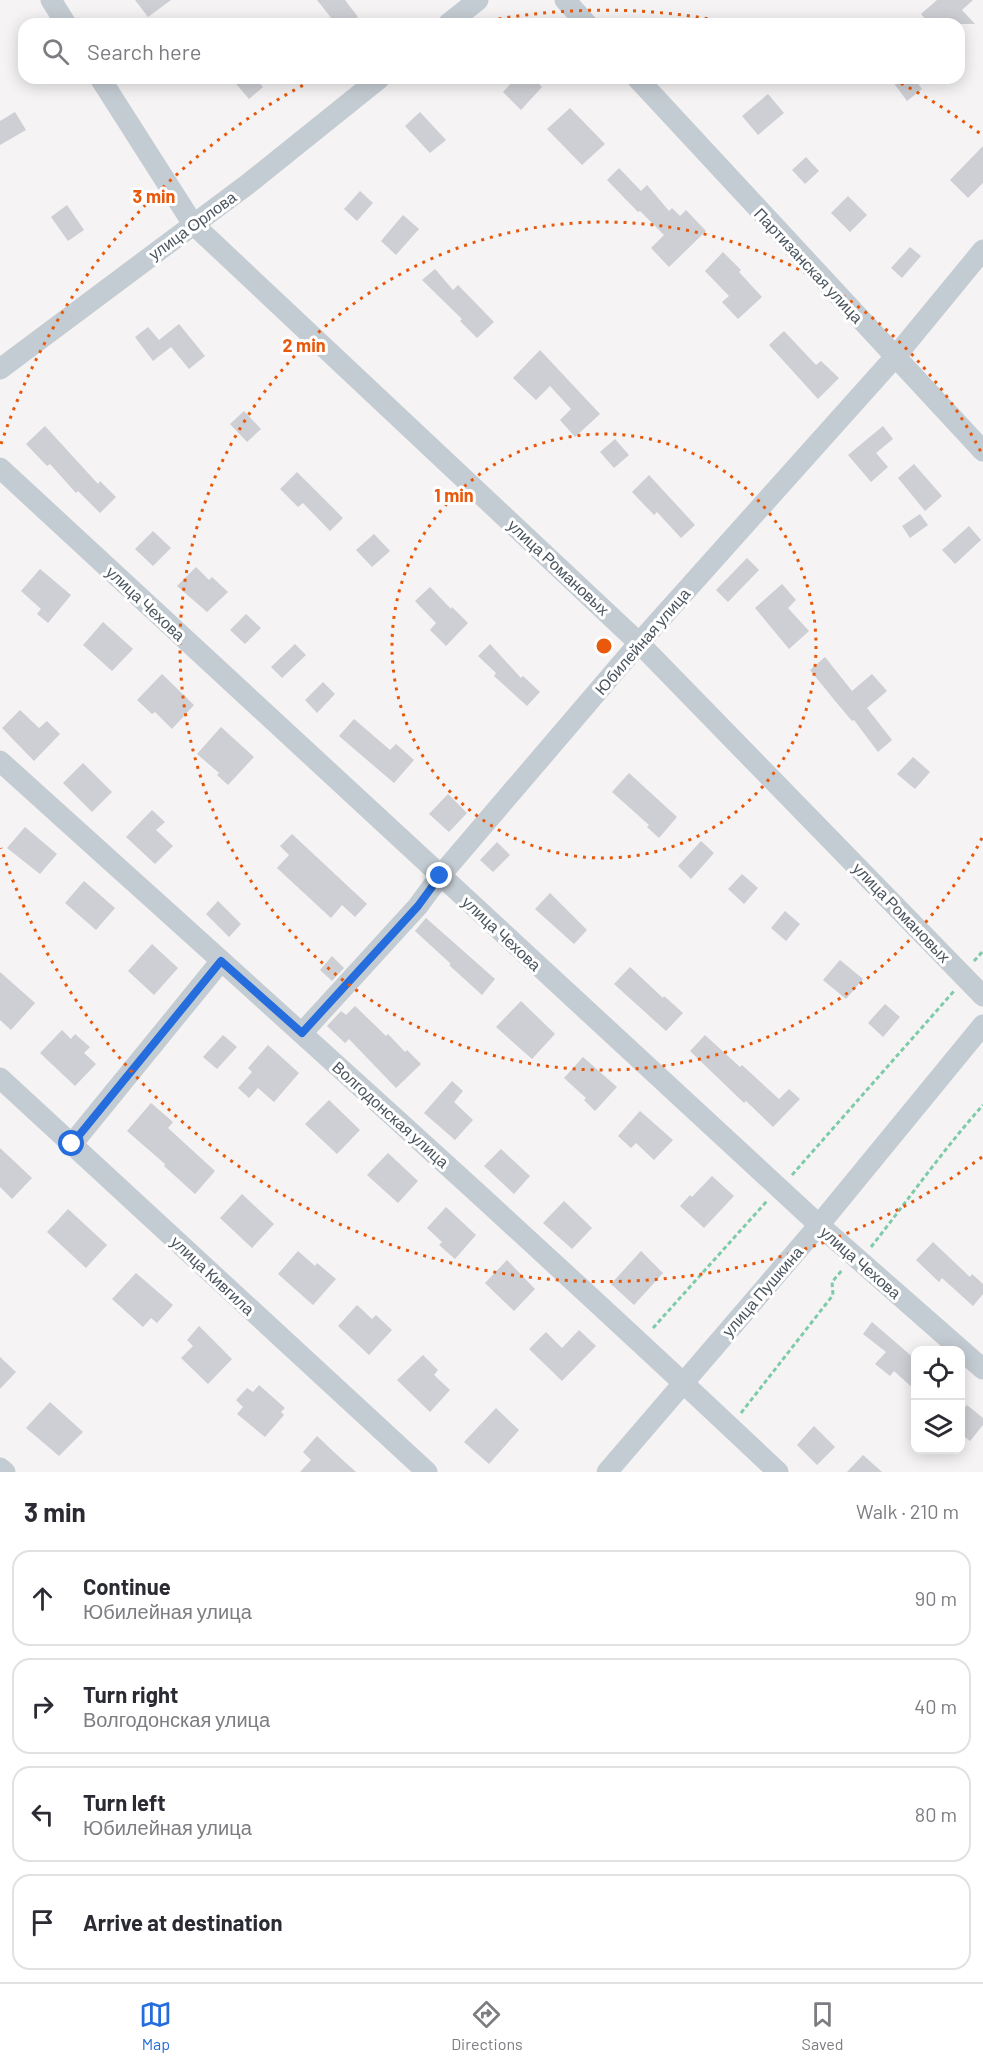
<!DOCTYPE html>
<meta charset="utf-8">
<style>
:root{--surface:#fff;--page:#f2f2f3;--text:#2b2b33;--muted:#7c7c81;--line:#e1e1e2;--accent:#256ddc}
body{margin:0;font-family:Barlow,sans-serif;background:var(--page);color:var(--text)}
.controls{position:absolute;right:18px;bottom:18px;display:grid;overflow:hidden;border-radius:12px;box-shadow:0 3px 15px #0003}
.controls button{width:54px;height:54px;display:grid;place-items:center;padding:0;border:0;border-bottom:2px solid var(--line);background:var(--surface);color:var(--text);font:30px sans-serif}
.stop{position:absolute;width:18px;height:18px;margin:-14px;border:4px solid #256ddc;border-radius:50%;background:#fff}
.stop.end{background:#256ddc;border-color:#fff;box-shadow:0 2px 6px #0008}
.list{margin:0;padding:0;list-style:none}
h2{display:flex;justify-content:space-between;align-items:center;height:78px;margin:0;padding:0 24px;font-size:26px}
h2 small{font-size:20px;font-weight:400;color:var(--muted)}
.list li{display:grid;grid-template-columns:39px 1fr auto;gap:18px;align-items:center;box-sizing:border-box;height:96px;margin:0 12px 12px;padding:0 12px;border:2px solid var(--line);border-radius:18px}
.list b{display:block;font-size:22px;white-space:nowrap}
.list p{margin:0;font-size:20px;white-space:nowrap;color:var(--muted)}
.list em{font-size:20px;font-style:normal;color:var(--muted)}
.icon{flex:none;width:33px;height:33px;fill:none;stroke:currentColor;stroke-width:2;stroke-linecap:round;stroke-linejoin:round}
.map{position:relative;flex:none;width:983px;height:1472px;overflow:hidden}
.search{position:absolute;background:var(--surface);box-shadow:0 3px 15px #0003;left:18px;right:18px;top:18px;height:66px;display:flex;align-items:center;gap:15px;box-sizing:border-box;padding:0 21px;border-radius:18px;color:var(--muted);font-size:22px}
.sheet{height:510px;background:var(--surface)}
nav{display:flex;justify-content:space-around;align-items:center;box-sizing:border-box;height:84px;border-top:2px solid var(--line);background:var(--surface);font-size:16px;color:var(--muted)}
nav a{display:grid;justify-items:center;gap:3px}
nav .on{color:var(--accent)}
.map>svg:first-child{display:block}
.building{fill:#cdcfd4}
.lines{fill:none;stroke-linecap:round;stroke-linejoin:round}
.path{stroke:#7ecba9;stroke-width:3;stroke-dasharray:4.5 3;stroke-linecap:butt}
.minor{stroke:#c4ccd3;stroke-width:21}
.route{stroke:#256ddc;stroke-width:8}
.ring{fill:none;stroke:#e8590c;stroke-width:3;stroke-dasharray:3 6}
.labels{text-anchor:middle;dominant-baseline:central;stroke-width:6;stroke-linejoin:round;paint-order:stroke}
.street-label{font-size:16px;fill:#4b555f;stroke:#fff}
.centre{fill:#e8590c;stroke:#fff;stroke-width:3}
.ring-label{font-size:18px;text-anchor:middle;font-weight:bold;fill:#e8590c;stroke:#fff;stroke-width:6;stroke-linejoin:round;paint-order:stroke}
</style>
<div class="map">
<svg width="983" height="1472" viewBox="0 0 983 1472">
<rect width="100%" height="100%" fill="#f5f3f3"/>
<g class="building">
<path d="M135 0H171L148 17Z"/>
<path d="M317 0H345L358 17 349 24H336Z"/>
<path d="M937 0H973L962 10 975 24H930L921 14Z"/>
<path d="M231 78H255L263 87 249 99Z"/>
<path d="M516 78H533L542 87 521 110 503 92Z"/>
<path d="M890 78H914L922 89 907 101Z"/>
<path d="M768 94 784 113 758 135 742 116Z"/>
<path d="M570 108 605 144 582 165 547 129Z"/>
<path d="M15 112 26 130 0 145V121Z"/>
<path d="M420 112 446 140 430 153 405 126Z"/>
<path d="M983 146V183L968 198 950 180Z"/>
<path d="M806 157 819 171 805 184 792 170Z"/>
<path d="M619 168 641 191 647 185 669 211 672 208 680 216 686 210 706 231 669 267 651 248 664 235 640 211 638 212 607 180Z"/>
<path d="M360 191 373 203 357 221 344 209Z"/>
<path d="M848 196 867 215 850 232 831 213Z"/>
<path d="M67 205 84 230 68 241 51 217Z"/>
<path d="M403 215 419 229 396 255 381 241Z"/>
<path d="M910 247 921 256 902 278 891 268Z"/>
<path d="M723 252 741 270 739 272 762 297 738 319 722 302 729 296 705 271Z"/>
<path d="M435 269 453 290 458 285 494 322 477 338 460 321 462 319 422 280Z"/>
<path d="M179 324 205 356 189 369 171 347 153 361 135 337 148 327 159 340Z"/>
<path d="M784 331 816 365 821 361 839 378 818 399 769 345Z"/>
<path d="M540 350 600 414 575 437 560 420 571 409 550 386 536 400 513 378Z"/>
<path d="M244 411 261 429 247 442 230 424Z"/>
<path d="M45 426 98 484 100 481 116 497 100 513 78 491 76 493 50 464 47 466 26 444Z"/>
<path d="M883 426 893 439 876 453 888 467 871 482 848 455Z"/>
<path d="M615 439 629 455 614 468 600 452Z"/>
<path d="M914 464 942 496 925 511 898 478Z"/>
<path d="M297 472 343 518 330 531 303 503 298 507 280 489Z"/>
<path d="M649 475 695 525 681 538 657 512 654 515 632 492Z"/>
<path d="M920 514 928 525 910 538 902 526Z"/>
<path d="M969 526 981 540 955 564 942 550Z"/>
<path d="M153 531 171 548 153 566 135 549Z"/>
<path d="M374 534 390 551 372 567 356 550Z"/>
<path d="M747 558 759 570 728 602 716 590Z"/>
<path d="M196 567 209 580 212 577 228 592 207 612 177 586Z"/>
<path d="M40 569 71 595 48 623 37 614 41 609 21 591Z"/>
<path d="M782 584 796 600 788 608 809 631 789 649 755 608Z"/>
<path d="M430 587 451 609 452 607 468 623 446 646 430 630 436 623 415 601Z"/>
<path d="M246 614 261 628 245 644 230 630Z"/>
<path d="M103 622 133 649 112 671 83 645Z"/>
<path d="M295 644 306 655 282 678 271 667Z"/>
<path d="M490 644 521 678 523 676 540 692 527 706 494 676 496 673 478 656Z"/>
<path d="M825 657 852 691 872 674 887 691 867 708 892 740 878 752 854 720 852 721 836 702 810 670Z"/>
<path d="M162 674 194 705 172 729 155 712 152 714 137 700Z"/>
<path d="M323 682 335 694 317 713 305 700Z"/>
<path d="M20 710 39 728 47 721 60 734 34 761 2 728Z"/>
<path d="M354 719 390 750 396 744 414 760 394 783 339 736Z"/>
<path d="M221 727 254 757 228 785 217 775 219 773 197 754Z"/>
<path d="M913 757 930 772 915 789 897 774Z"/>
<path d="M83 763 112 792 92 812 63 783Z"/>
<path d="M629 773 677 817 659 838 647 827 649 825 612 792Z"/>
<path d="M448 794 467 813 449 832 429 814Z"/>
<path d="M152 810 165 822 156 830 173 846 155 864 126 837Z"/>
<path d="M25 827 57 854 40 874 7 848Z"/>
<path d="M292 834 367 904 355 917 342 905 331 918 277 868 289 855 280 846Z"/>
<path d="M701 841 714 853 691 879 678 866Z"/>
<path d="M497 842 510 855 493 872 480 860Z"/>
<path d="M742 874 758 888 744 904 728 889Z"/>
<path d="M84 881 115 908 96 930 65 903Z"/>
<path d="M550 893 587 930 574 944 535 909Z"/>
<path d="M218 901 241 924 229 937 206 914Z"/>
<path d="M785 911 800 924 786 941 771 928Z"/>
<path d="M426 918 495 979 482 995 449 965 451 964 415 931Z"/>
<path d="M152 944 178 968 154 995 128 971Z"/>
<path d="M332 956 344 968 332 981 320 970Z"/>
<path d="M840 960 863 979 846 999 823 980Z"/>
<path d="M630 967 663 998 664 996 683 1013 666 1031 614 984Z"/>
<path d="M0 972 35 1003 11 1030 0 1020Z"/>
<path d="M521 1001 555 1034 532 1059 496 1027Z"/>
<path d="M885 1004 900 1017 883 1037 868 1023Z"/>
<path d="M355 1006 386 1036 388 1034 405 1052 407 1050 421 1064 396 1088 349 1039 345 1043 327 1026 341 1011 346 1015Z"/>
<path d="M62 1030 71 1039 75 1034 90 1047 84 1053 96 1064 75 1086 40 1053Z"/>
<path d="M223 1035 237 1047 217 1069 203 1057Z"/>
<path d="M705 1035 740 1067 742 1065 779 1099 789 1089 800 1099 773 1127 746 1101 744 1103 690 1051Z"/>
<path d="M268 1045 299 1073 274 1102 258 1088 249 1098 238 1088 252 1072 248 1068Z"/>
<path d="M583 1057 617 1087 595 1111 584 1100 586 1098 564 1078Z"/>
<path d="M452 1081 463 1091 454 1102 473 1120 455 1140 424 1113Z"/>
<path d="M329 1100 360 1130 337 1154 305 1124Z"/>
<path d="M151 1103 173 1122 168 1128 215 1171 195 1194 164 1166 165 1164 127 1131Z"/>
<path d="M640 1111 673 1140 654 1160 636 1143 631 1148 618 1136Z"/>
<path d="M0 1148 32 1178 12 1199 0 1187Z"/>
<path d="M501 1149 530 1176 514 1194 484 1166Z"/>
<path d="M388 1153 418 1181 398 1203 367 1175Z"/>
<path d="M712 1176 734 1196 704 1228 680 1206 690 1195 692 1197Z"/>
<path d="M242 1194 274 1224 252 1248 220 1218Z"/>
<path d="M564 1201 592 1228 572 1249 543 1223Z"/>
<path d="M446 1207 476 1235 455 1259 439 1245 442 1242 427 1228Z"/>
<path d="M68 1209 107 1245 86 1268 47 1232Z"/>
<path d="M933 1242 970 1277 972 1274 983 1284V1294L973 1306 942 1278 939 1282 916 1260Z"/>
<path d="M298 1251 315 1266 317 1263 336 1279 313 1305 278 1274Z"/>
<path d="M641 1251 663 1273 634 1305 611 1284Z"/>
<path d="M507 1260 535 1289 514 1311 485 1283Z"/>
<path d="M136 1273 173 1305 157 1323 151 1318 143 1327 112 1299Z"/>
<path d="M357 1305 372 1319 376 1315 392 1330 369 1355 338 1326Z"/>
<path d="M872 1322 915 1359V1390L894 1371 890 1376 875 1364 886 1352 863 1334Z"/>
<path d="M199 1326 232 1359 208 1384 181 1358 193 1346 187 1340Z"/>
<path d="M579 1330 596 1346 562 1381 529 1349 546 1332 562 1348Z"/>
<path d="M423 1355 438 1370 434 1375 450 1390 430 1412 397 1380Z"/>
<path d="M0 1357 16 1372 0 1389Z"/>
<path d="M259 1385 285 1408 281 1412 284 1415 265 1437 237 1414 243 1407 236 1400 247 1388 253 1392Z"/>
<path d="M50 1402 83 1432 59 1456 26 1428Z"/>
<path d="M967 1405 983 1418V1425L970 1441 960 1433V1413Z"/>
<path d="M496 1408 519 1430 489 1464 464 1442Z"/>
<path d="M814 1426 835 1447 817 1465 797 1445Z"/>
<path d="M317 1436 336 1454 356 1472H300L311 1460 303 1452Z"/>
<path d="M863 1455 882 1472H847Z"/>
</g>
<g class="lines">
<g class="path">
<path d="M974 961 983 951"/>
<path d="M792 1175 954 991"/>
<path d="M871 1247C908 1200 943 1150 983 1105"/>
<path d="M653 1328 767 1201"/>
<path d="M741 1413 833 1295 832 1282 843 1269"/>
</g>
<g class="minor">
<path d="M51 0 66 24"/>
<path d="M565 0 587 24"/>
<path d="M448 24 478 0"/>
<path d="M100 78 193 224 639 643 983 996"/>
<path d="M637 78 983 451"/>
<path d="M0 369 248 184 380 78"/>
<path d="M0 468 819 1225 983 1369"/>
<path d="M0 761C261 997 523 1231 778 1472"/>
<path d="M302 1033 418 906 440 876 639 643 895 357 983 250"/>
<path d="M0 1078 427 1472"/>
<path d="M72 1144 221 961"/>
<path d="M0 1468 5 1472"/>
<path d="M607 1472 819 1225 983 1025"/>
</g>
</g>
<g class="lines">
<path class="route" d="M72 1144 221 961 302 1033 418 906 440 876"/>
</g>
<g class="ring">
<circle cx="604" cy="646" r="212"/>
<path d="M982 838A424 424 0 1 1 982 454"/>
<path d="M982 1157A636 636 0 0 1 1 848M1 444A636 636 0 0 1 315 79M472 24A636 636 0 0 1 736 24M893 79A636 636 0 0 1 982 135"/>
</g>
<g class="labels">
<g class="street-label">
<text transform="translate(192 225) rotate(-36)">улица Орлова</text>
<text transform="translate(809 265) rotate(47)">Партизанская улица</text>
<text transform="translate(559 567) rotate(43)">улица Романовых</text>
<text transform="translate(146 603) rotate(43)">улица Чехова</text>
<text transform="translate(642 641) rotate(-49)">Юбилейная улица</text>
<text transform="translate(902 912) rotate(46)">улица Романовых</text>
<text transform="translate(502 933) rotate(43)">улица Чехова</text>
<text transform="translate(391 1114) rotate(42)">Волгодонская улица</text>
<text transform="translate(861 1262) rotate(41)">улица Чехова</text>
<text transform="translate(213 1275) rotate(43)">улица Кивгила</text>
<text transform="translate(762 1291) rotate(-49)">улица Пушкина</text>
</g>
</g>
<circle cx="604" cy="646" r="9" class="centre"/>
<g class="ring-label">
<text x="154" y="203">3 min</text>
<text x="304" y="352">2 min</text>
<text x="454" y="502">1 min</text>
</g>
</svg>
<div class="controls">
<button><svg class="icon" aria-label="locate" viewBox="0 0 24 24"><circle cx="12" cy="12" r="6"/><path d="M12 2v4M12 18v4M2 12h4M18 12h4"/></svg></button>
<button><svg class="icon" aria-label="layers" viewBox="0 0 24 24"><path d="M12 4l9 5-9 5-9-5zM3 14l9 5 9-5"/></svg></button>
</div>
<div class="stop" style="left:72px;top:1144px"></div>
<div class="stop end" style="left:440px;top:876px"></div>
<div class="search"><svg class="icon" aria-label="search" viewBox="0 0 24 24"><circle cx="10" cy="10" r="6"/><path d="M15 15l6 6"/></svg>Search here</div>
</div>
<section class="sheet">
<h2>3 min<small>Walk · 210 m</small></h2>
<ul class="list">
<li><svg class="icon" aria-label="ahead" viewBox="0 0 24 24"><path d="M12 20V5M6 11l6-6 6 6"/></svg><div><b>Continue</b><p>Юбилейная улица</p></div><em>90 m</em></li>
<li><svg class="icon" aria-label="right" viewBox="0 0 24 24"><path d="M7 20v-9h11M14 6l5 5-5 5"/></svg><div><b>Turn right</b><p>Волгодонская улица</p></div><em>40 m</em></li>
<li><svg class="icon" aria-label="left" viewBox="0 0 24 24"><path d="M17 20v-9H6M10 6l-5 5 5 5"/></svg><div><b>Turn left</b><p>Юбилейная улица</p></div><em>80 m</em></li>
<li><svg class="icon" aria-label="arrive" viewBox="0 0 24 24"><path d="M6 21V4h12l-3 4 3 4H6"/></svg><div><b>Arrive at destination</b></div></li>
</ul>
</section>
<nav>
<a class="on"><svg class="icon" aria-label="map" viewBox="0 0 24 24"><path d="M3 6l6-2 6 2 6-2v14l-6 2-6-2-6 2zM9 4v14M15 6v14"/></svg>Map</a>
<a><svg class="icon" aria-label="directions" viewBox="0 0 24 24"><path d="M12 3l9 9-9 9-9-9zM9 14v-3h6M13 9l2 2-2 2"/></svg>Directions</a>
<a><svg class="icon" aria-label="saved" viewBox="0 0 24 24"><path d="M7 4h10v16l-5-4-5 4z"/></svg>Saved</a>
</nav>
